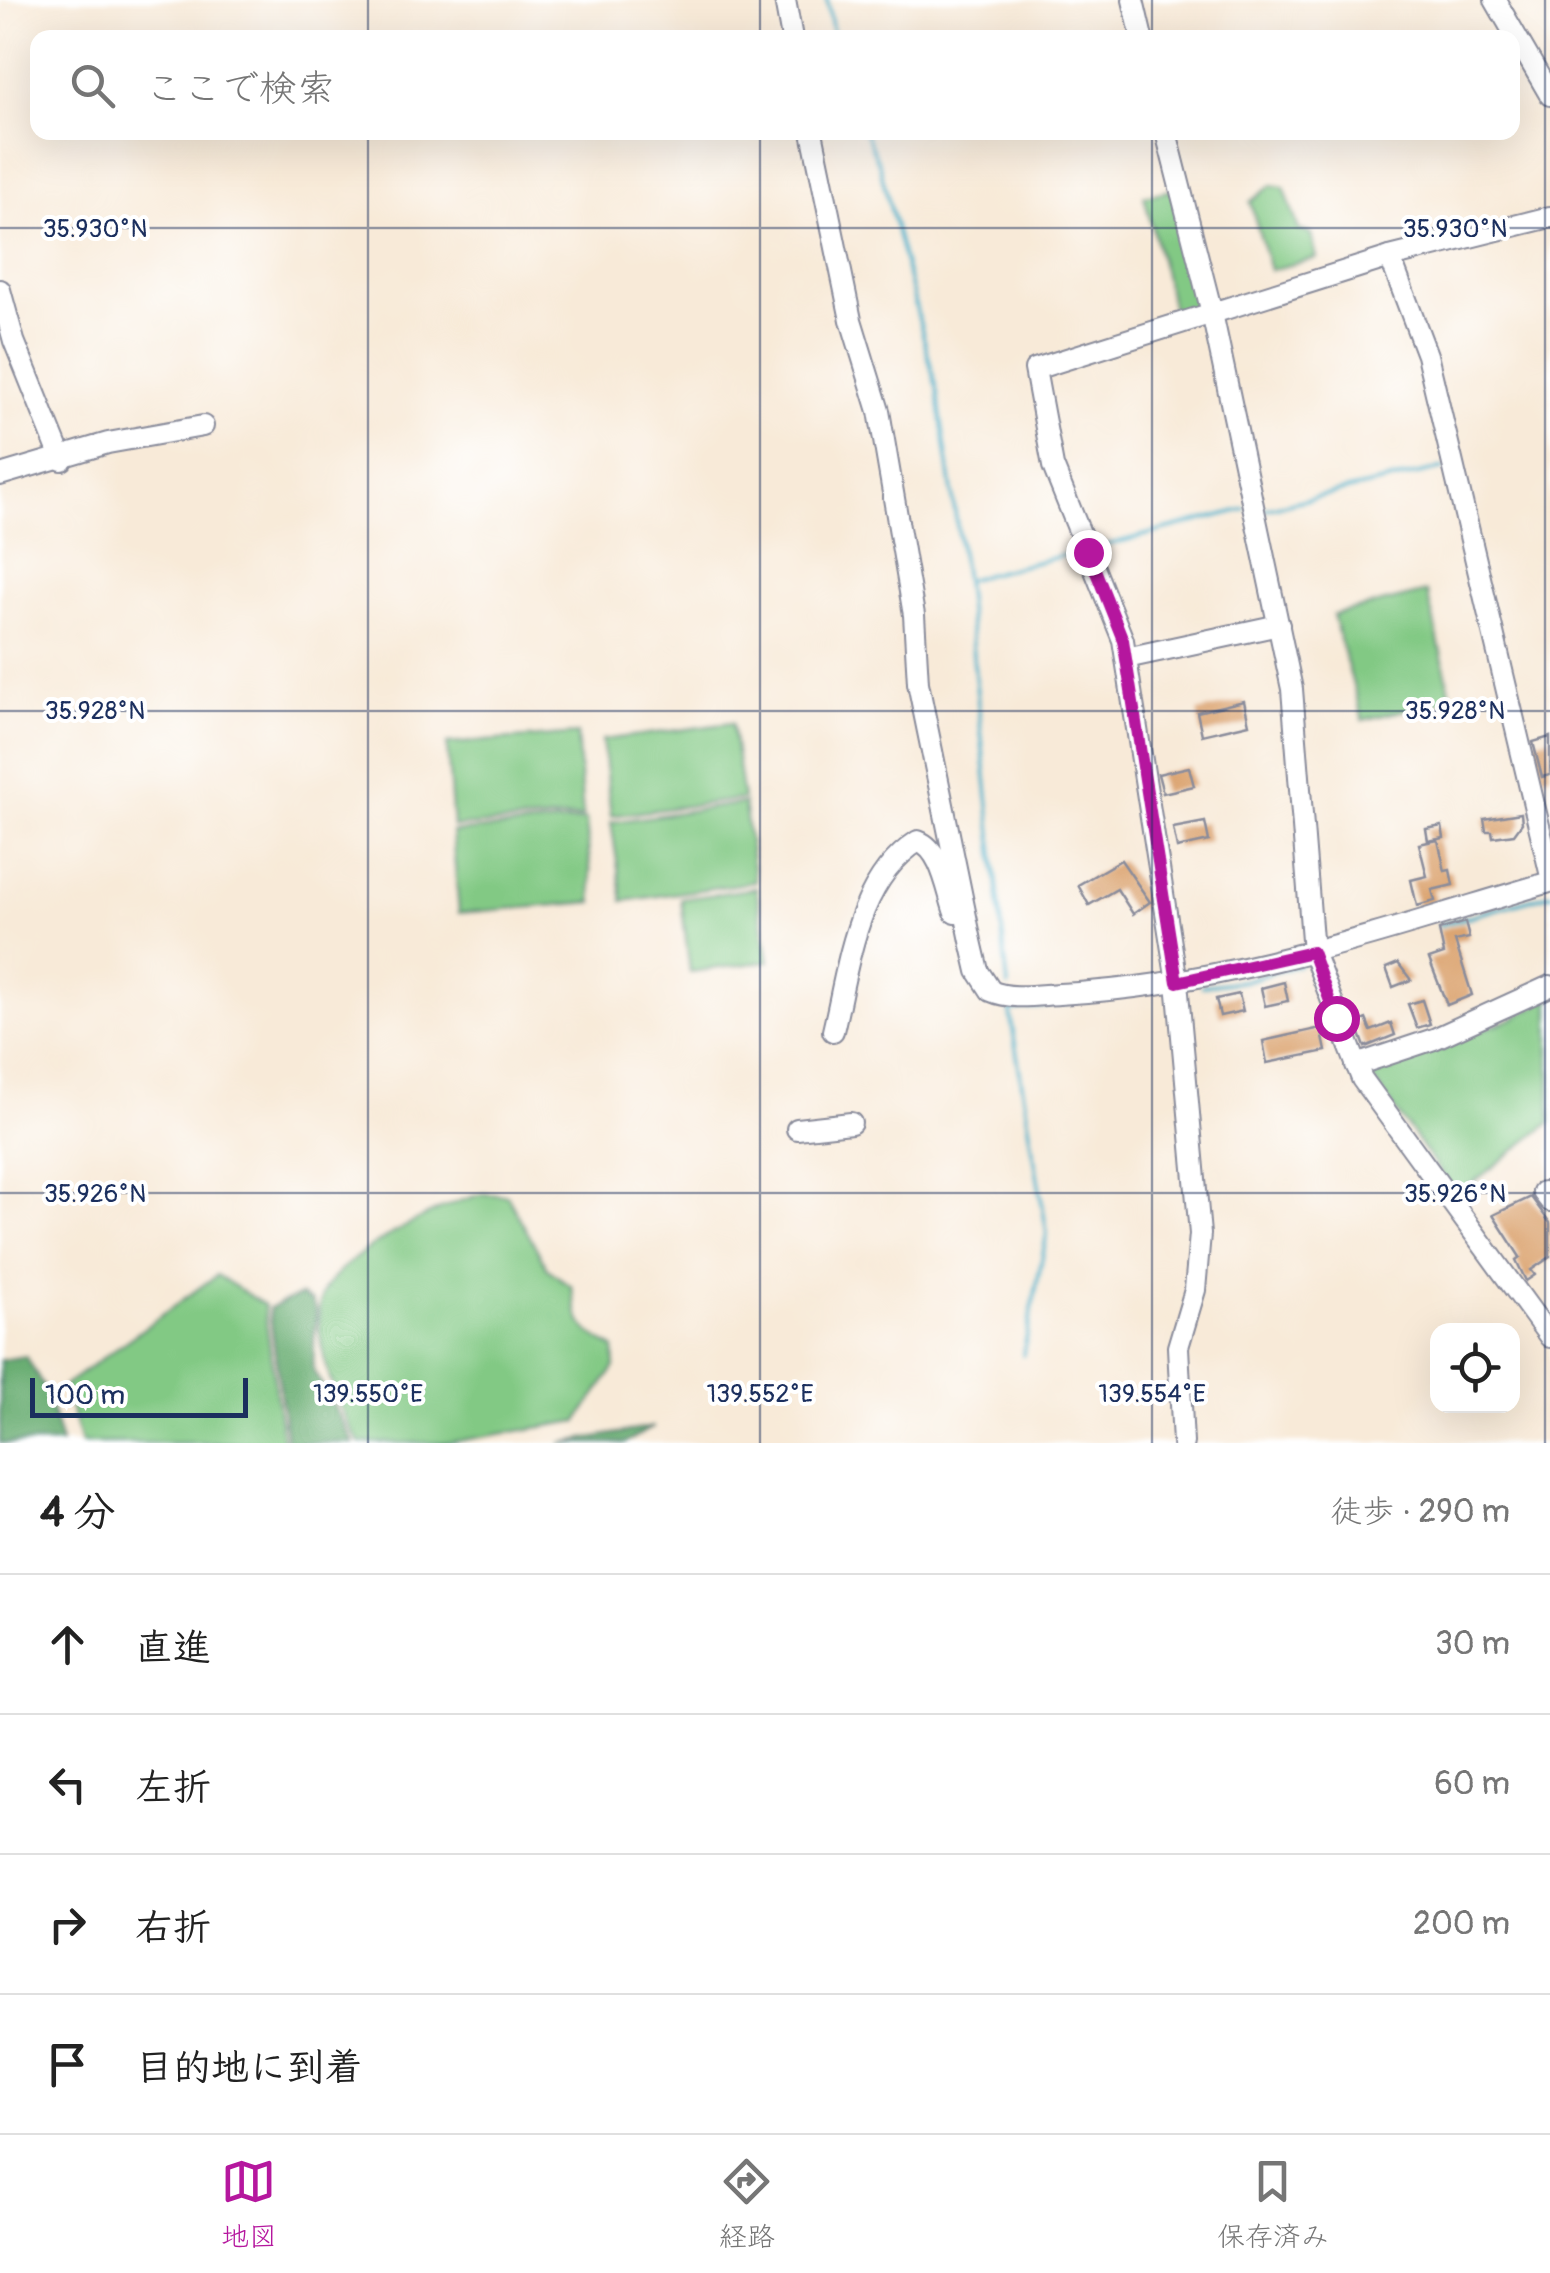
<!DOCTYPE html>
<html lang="ja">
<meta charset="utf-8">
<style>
:root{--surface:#fff;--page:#f2f2f2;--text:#222;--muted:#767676;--line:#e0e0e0;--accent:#b5179e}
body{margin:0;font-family:Pangolin,"Klee One",sans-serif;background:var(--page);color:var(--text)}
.controls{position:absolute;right:30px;bottom:30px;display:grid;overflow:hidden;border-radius:20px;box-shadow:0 10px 40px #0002}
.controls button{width:90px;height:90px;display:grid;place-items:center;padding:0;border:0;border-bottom:2px solid var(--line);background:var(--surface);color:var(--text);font:50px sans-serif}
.scale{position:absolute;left:30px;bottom:25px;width:218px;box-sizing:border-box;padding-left:10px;border:5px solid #1b2f5e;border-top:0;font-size:28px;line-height:35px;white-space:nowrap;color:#1b2f5e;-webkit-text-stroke:8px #fff;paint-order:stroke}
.stop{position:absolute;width:30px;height:30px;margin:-22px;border:8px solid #b5179e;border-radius:50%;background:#fff}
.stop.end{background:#b5179e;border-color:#fff;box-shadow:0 2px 10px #0008}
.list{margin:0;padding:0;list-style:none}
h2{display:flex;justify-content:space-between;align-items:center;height:130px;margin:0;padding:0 40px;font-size:42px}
h2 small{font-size:32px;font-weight:400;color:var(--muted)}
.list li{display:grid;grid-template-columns:65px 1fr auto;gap:30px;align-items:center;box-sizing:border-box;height:140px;padding:0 40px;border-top:2px solid var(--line)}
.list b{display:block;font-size:38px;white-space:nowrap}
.list em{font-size:32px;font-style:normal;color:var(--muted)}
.icon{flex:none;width:55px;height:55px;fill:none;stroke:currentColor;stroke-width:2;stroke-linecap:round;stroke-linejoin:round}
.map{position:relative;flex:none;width:1550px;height:1443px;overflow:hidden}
.search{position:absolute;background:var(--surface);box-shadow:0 10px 40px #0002;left:30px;right:30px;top:30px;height:110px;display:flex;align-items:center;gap:25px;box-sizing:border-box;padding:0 35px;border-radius:20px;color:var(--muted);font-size:38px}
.sheet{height:690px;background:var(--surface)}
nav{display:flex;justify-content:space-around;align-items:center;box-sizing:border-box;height:140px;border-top:2px solid var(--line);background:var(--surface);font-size:28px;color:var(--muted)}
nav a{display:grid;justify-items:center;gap:5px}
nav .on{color:var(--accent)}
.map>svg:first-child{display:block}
.green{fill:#82c984;stroke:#4e7c71;stroke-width:2.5}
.forest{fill:#69ad72;stroke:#426e68;stroke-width:2.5}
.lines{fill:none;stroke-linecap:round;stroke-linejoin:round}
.stream{stroke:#48afc7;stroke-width:4}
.building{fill:#dca572}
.minor-casing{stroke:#8a8c9b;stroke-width:24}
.minor{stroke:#fff;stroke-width:20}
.route{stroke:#b5179e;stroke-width:12}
.ticks{fill:none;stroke:#1b2f5e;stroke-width:2.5;stroke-opacity:0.45}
.ticks-label{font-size:25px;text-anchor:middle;fill:#1b2f5e;stroke:#fff;stroke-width:8;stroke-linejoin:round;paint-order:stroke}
</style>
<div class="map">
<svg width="1550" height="1443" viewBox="0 0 1550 1443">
<rect width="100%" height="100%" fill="#fff"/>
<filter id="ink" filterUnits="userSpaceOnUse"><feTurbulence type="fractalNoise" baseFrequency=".01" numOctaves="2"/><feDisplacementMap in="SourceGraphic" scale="20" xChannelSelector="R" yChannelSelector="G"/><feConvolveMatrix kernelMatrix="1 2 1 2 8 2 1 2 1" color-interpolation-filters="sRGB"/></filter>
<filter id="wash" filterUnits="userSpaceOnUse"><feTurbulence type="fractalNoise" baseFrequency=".0048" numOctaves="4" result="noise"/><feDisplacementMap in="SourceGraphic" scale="40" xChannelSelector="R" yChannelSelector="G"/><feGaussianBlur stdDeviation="2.25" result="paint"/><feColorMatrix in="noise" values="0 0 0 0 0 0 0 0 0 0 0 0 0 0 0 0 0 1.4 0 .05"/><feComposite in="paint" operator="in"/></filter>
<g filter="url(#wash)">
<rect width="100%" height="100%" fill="#f8ead8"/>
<g class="green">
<path d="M1272 185 1284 187 1299 230 1311 234 1317 258 1270 270 1250 202Z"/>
<path d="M1172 190 1202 311 1175 318 1144 196Z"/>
<path d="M1427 592 1452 699 1363 720 1333 615Z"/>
<path d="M732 723 743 799 611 816 602 740Z"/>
<path d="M577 734 583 817 453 827 447 744Z"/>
<path d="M744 803 755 882 623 901 611 822Z"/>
<path d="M586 820 593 902 459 913 452 832Z"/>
<path d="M756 888 769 961 690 972 681 899Z"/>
<path d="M1550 998V1123L1457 1195 1367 1071 1514 1018Z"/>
<path d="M483 1194 507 1195 548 1269 572 1287C576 1321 583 1333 614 1348L615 1367 578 1421 446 1443H360C338 1414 305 1322 325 1289 347 1252 442 1203 483 1194Z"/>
<path d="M217 1275 264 1305 283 1443H81L64 1386Z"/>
</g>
<g class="forest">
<path d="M301 1295 312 1302 316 1311 313 1368 354 1443H287L269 1308Z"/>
<path d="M26 1356 46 1391 61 1443H0V1360Z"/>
<path d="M654 1427 625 1443H561Z"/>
</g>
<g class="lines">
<g class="stream">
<path d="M827 0 834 38"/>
<path d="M865 132 879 164 936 386"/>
<path d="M937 390 965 580 1008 986"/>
<path d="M1264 509 1445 468"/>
<path d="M1096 548 1245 509"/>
<path d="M965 580 1077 552"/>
<path d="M1439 925 1550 894"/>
<path d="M1202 986 1244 981 1300 964"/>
<path d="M1008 1001 1047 1233 1023 1355"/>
<path d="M1009 1011 1069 1003"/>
</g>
</g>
<g id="blocks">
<g class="building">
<path d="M1244 701 1249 724 1202 735 1197 712Z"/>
<path d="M1550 737V775L1542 777 1533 742Z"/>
<path d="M1189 767 1194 786 1163 793 1158 774Z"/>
<path d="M1521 813 1522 823 1514 834 1493 837 1492 831H1486L1484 819Z"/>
<path d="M1205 822 1209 841 1177 848 1173 828Z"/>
<path d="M1442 826 1444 838 1428 841 1426 829Z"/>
<path d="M1438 840 1445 871 1450 870 1453 885 1432 890 1435 901 1417 906 1411 880 1427 876 1419 844Z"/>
<path d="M1121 860 1150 902 1133 914 1117 889 1089 905 1078 885Z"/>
<path d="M1465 922 1469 938 1455 941 1472 995 1447 1005 1429 959 1444 954 1439 930Z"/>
<path d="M1398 963 1411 980 1393 987 1386 968Z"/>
<path d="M1284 982 1288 1001 1265 1006 1261 988Z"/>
<path d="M1239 994 1243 1011 1220 1016 1216 999Z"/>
<path d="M1422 1000 1430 1024 1417 1028 1408 1004Z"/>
<path d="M1366 1019 1371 1031 1391 1023 1395 1035 1365 1047 1356 1023Z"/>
<path d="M1321 1028 1326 1051 1267 1063 1263 1041Z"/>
<path d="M1531 1197 1550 1223V1257L1531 1270 1535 1275 1526 1281 1516 1260 1520 1257 1493 1215Z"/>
</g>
</g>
</g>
<g filter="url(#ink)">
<use href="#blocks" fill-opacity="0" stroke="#8a8c9b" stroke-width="2.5"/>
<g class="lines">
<g class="minor-casing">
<g id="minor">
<path d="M785 0 792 38"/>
<path d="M1133 0 1142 38"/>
<path d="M1495 0 1550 95"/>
<path d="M812 132 851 320 879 411 914 615 918 683 971 941 978 971 991 991C1011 1000 1038 995 1059 994 1227 986 1389 929 1550 882"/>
<path d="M1166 132 1212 313 1292 689 1313 952 1362 1079 1550 1337"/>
<path d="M1390 257 1427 355 1550 872"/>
<path d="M0 290 14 341 62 460"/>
<path d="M0 475 108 443 203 426"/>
<path d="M1126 658 1279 625"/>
<path d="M833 1031C849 965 856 881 918 841 942 850 947 891 955 913"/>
<path d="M1356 1065 1434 1039 1550 986"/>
<path d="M797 1129 851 1123"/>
<path d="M1543 1192 1550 1201"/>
<path d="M1183 1443 1178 1347 1195 1290 1200 1234 1177 982 1123 640 1053 466 1035 369 1390 257 1550 217"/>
</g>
</g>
<use href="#minor" class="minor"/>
</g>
</g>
<g class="lines" filter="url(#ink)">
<path class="route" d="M1088 552 1123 640 1177 982 1312 952 1336 1018"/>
</g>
<path class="ticks" d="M368 0V38M760 0V38M1152 0V38M1545 0V1443M368 132V1443M760 132V1443M1152 132V1443M0 228H1550M0 711H1550M0 1193H1550"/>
<g class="ticks-label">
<text x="95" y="237">35.930°N</text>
<text x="1455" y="237">35.930°N</text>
<text x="95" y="719">35.928°N</text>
<text x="1455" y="719">35.928°N</text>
<text x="95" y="1202">35.926°N</text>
<text x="1455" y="1202">35.926°N</text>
<text x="368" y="1402">139.550°E</text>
<text x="760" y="1402">139.552°E</text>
<text x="1152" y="1402">139.554°E</text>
</g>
</svg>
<div class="controls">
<button><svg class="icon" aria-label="locate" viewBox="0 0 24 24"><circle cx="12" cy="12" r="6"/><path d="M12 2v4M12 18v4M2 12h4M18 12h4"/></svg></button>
</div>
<div class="scale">100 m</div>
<div class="stop" style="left:1336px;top:1018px"></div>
<div class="stop end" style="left:1088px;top:552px"></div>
<div class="search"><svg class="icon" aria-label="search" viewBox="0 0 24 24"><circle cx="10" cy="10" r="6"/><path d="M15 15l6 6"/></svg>ここで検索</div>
</div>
<section class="sheet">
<h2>4 分<small>徒歩 · 290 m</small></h2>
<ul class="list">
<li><svg class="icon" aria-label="ahead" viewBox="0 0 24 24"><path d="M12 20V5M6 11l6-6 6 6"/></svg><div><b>直進</b></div><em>30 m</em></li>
<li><svg class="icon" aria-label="left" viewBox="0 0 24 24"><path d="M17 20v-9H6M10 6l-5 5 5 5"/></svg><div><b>左折</b></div><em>60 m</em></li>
<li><svg class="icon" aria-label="right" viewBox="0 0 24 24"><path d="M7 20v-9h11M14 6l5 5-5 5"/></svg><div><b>右折</b></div><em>200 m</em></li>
<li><svg class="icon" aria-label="arrive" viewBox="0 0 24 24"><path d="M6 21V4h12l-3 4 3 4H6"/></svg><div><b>目的地に到着</b></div></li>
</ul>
</section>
<nav>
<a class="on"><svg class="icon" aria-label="map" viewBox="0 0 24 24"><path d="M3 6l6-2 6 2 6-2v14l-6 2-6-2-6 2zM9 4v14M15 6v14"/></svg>地図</a>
<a><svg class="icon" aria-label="directions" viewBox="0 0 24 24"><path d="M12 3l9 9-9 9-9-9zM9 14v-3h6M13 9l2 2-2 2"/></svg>経路</a>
<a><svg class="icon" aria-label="saved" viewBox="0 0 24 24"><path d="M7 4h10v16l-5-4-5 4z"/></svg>保存済み</a>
</nav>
